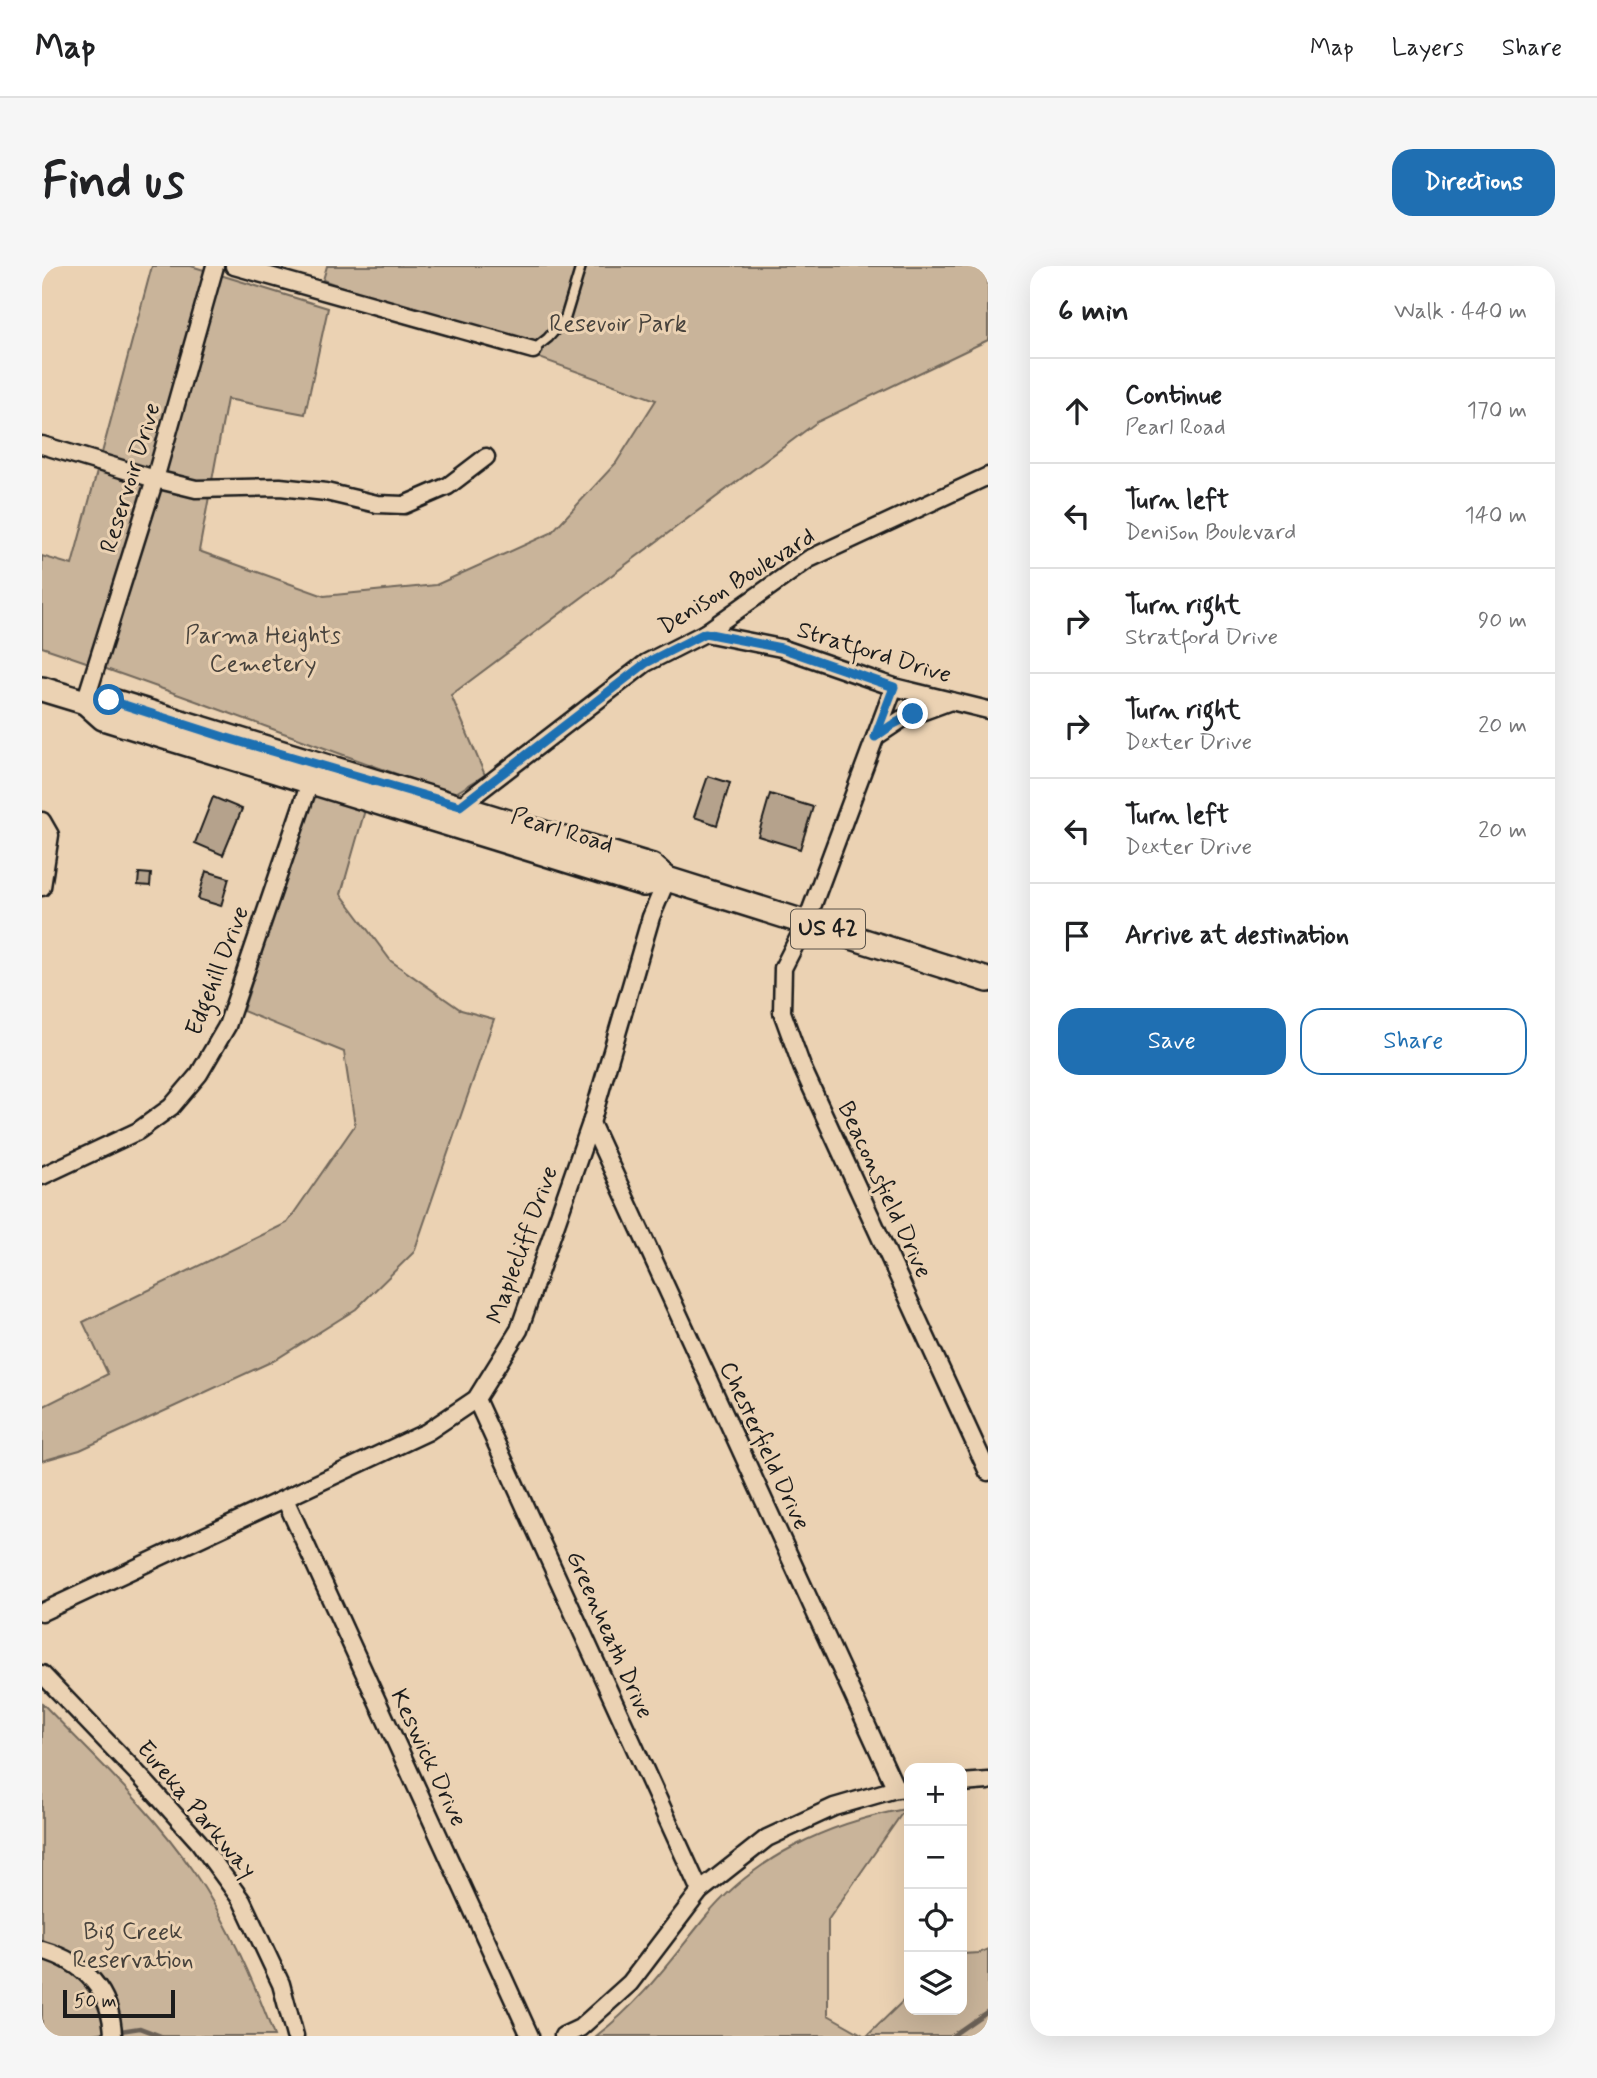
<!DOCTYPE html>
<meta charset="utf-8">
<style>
:root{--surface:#fff;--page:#f6f6f6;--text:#202124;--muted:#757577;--line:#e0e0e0;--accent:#1f6fb2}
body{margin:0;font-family:Mynerve,sans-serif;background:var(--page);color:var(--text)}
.controls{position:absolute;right:21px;bottom:21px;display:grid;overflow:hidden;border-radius:14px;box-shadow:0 7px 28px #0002}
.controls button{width:63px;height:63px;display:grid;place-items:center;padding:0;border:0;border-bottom:2px solid var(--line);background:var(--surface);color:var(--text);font:35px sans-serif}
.scale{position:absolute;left:21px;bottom:18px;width:112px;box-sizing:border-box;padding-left:7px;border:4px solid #1c1c1c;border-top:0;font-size:19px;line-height:24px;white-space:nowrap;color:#1c1c1c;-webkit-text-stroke:5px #ebd2b3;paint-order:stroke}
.stop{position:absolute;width:21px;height:21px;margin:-16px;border:5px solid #1f6fb2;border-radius:50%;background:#fff}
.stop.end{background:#1f6fb2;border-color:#fff;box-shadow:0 2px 7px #0008}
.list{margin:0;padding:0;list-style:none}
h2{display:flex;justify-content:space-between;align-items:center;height:91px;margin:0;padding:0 28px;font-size:30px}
h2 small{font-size:23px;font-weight:400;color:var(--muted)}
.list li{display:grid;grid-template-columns:46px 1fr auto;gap:21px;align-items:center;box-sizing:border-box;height:105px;padding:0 28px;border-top:2px solid var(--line)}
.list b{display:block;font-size:26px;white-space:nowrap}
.list p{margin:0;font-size:23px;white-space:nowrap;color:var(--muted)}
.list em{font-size:23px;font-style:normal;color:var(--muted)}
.actions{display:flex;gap:14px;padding:21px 28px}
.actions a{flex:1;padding:16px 0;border:2px solid var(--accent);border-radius:21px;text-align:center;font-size:24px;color:var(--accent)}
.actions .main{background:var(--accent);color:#fff}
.icon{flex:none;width:38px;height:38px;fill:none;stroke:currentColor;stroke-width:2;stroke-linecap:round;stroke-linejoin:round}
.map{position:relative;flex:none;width:946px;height:1770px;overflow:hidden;border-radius:21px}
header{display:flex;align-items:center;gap:42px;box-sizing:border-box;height:98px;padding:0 35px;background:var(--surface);border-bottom:2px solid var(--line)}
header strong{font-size:33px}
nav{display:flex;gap:38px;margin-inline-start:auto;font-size:24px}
.intro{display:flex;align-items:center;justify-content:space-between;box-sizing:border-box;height:168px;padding:0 42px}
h1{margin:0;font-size:49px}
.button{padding:18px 32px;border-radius:21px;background:var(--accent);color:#fff;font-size:24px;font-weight:700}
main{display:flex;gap:42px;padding:0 42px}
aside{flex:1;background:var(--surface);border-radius:21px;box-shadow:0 7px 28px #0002}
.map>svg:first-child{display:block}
.green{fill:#c9b49a;stroke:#72685b;stroke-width:2}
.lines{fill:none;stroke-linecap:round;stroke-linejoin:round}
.stream{stroke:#6b6156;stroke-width:4.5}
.building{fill:#b5a28c;stroke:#1c1c1c;stroke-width:2}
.lane-casing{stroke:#1c1c1c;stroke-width:13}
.street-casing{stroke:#1c1c1c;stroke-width:21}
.primary-casing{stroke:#1c1c1c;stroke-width:28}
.lane{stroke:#ebd2b3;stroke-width:8}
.street{stroke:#ebd2b3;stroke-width:16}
.primary{stroke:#ebd2b3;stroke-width:23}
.route{stroke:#1f6fb2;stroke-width:9}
.labels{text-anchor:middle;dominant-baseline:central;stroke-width:6;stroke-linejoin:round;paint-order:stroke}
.shield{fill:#ebd2b3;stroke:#5a5349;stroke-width:2}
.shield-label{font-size:23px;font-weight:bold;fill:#1c1c1c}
.park-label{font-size:24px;fill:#47423c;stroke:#ebd2b3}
.street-label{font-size:24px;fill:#1c1c1c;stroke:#ebd2b3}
</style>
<header>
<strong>Map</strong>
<nav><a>Map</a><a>Layers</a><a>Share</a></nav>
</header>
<div class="intro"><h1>Find us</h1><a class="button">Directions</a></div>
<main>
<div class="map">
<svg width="946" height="1770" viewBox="0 0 946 1770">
<rect width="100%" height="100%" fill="#ebd2b3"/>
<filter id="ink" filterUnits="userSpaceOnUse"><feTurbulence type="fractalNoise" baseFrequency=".0143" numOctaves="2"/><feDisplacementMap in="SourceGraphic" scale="14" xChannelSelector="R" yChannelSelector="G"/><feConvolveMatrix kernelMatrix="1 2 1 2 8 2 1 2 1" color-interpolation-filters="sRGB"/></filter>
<g filter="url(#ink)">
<g class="green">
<path d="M110 0H149L286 42 263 148 185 133 157 285 282 330 394 319 509 267 574 197 614 134 281 14 285 0H946V74L775 156 409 429 443 509 412 528C274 481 139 427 0 381V290L30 299Z"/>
<path d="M270 529 323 544 299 628 349 695 419 744 452 753 372 986 314 1043 233 1094 38 1184 0 1195V1141L66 1108 41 1056 245 957 313 859 302 786 201 745Z"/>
<path d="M0 1437C53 1492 110 1544 153 1608 187 1658 211 1713 232 1770H0Z"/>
<path d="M863 1543 786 1654V1749L823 1770H554C599 1736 627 1696 662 1653 712 1591 786 1557 863 1543Z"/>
<path d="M946 1683V1770H825L867 1729V1744H920V1688L937 1687Z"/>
</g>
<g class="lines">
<g class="stream">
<path d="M46 1770 98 1762 119 1770"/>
<path d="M910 1770 946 1745"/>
</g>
</g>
<g class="building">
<path d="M666 510 688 517 675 559 652 551Z"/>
<path d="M728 528 771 541 758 583 716 570Z"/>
<path d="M171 531 200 543 181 589 153 577Z"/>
<path d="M164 605 187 612 179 640 156 633Z"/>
<path d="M97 607 109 608 108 620 96 619Z"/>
</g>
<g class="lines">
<g class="lane-casing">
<path id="lane" d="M491 84 506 72 523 53 539 0"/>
</g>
<g class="street-casing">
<g id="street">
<path d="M192 0 491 84"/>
<path d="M0 179 113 213 154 223 238 221 284 226 335 238 362 239 406 220 444 191"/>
<path d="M663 367 739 382 852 421 946 444"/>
<path d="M852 421 764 657 741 702 740 746 760 801 946 1206"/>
<path d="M43 436 113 213 173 0"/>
<path d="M833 471 860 453 909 435"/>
<path d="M418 540 604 397 663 367 767 293 946 210"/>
<path d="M0 555 8 569 0 621"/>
<path d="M549 857 854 1523"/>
<path d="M0 910 96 865 129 841 157 808 185 760 268 516"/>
<path d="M434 1133 658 1625"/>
<path d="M243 1233 488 1770"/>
<path d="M0 1346 385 1166 434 1133 477 1064 549 857 609 651 625 613"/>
<path d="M0 1408 95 1507 157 1576 200 1635 239 1718 253 1770"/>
<path d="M920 1517 946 1515"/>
<path d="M0 1684C42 1696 70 1725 71 1770"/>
<path d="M521 1770 538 1762 588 1717 658 1625 725 1572 792 1541 854 1523 867 1522"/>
</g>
</g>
<g class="primary-casing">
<g id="primary">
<path d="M0 423 43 436 67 434 610 600 625 613 946 714"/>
<path d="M43 436 61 452 602 618 625 613"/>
</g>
</g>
<use href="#lane" class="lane"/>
<use href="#street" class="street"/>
<use href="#primary" class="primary"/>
</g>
</g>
<g class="lines" filter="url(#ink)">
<path class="route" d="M67 434 182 471 418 540 604 397 663 367 739 382 852 421 833 471 850 459 871 448"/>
</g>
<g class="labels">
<rect class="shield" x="749" y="643.5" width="74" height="39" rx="5"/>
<g class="shield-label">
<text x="786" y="663">US 42</text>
</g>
<g class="park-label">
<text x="576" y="58">Resevoir Park</text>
<text x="221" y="370">Parma Heights<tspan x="221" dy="28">Cemetery</tspan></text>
<text x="91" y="1666">Big Creek<tspan x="91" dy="28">Reservation</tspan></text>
</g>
<g class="street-label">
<text transform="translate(89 212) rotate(-73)">Reservoir Drive</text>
<text transform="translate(695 316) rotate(-32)">Denison Boulevard</text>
<text transform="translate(832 387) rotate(17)">Stratford Drive</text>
<text transform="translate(520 565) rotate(17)">Pearl Road</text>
<text transform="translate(176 705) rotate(-69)">Edgehill Drive</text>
<text transform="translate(842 924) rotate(65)">Beaconsfield Drive</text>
<text transform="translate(481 979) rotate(-70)">Maplecliff Drive</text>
<text transform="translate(722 1180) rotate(65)">Chesterfield Drive</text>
<text transform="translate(567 1369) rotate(66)">Greenheath Drive</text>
<text transform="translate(386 1492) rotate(65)">Keswick Drive</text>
<text transform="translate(154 1544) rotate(50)">Eureka Parkway</text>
</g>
</g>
</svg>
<div class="controls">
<button>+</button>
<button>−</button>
<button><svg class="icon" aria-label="locate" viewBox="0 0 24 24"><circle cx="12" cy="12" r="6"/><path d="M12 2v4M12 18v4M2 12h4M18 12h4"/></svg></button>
<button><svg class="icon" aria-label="layers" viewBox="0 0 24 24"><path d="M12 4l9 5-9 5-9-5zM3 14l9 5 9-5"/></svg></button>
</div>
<div class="scale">50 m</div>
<div class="stop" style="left:67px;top:434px"></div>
<div class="stop end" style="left:871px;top:448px"></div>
</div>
<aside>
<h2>6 min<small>Walk · 440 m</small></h2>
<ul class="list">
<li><svg class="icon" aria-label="ahead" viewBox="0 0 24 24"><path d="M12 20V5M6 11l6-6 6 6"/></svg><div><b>Continue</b><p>Pearl Road</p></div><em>170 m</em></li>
<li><svg class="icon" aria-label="left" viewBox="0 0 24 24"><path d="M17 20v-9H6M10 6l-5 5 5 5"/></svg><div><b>Turn left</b><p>Denison Boulevard</p></div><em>140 m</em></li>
<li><svg class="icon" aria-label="right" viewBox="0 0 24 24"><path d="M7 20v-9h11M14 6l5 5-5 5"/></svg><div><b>Turn right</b><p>Stratford Drive</p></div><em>90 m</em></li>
<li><svg class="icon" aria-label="right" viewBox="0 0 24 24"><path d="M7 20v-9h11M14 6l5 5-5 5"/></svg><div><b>Turn right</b><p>Dexter Drive</p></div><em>20 m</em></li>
<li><svg class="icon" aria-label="left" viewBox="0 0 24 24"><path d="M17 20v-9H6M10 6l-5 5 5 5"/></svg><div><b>Turn left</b><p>Dexter Drive</p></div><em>20 m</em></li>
<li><svg class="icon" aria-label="arrive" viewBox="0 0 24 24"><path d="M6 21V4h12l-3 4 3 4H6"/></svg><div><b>Arrive at destination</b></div></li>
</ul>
<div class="actions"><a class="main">Save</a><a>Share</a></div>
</aside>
</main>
